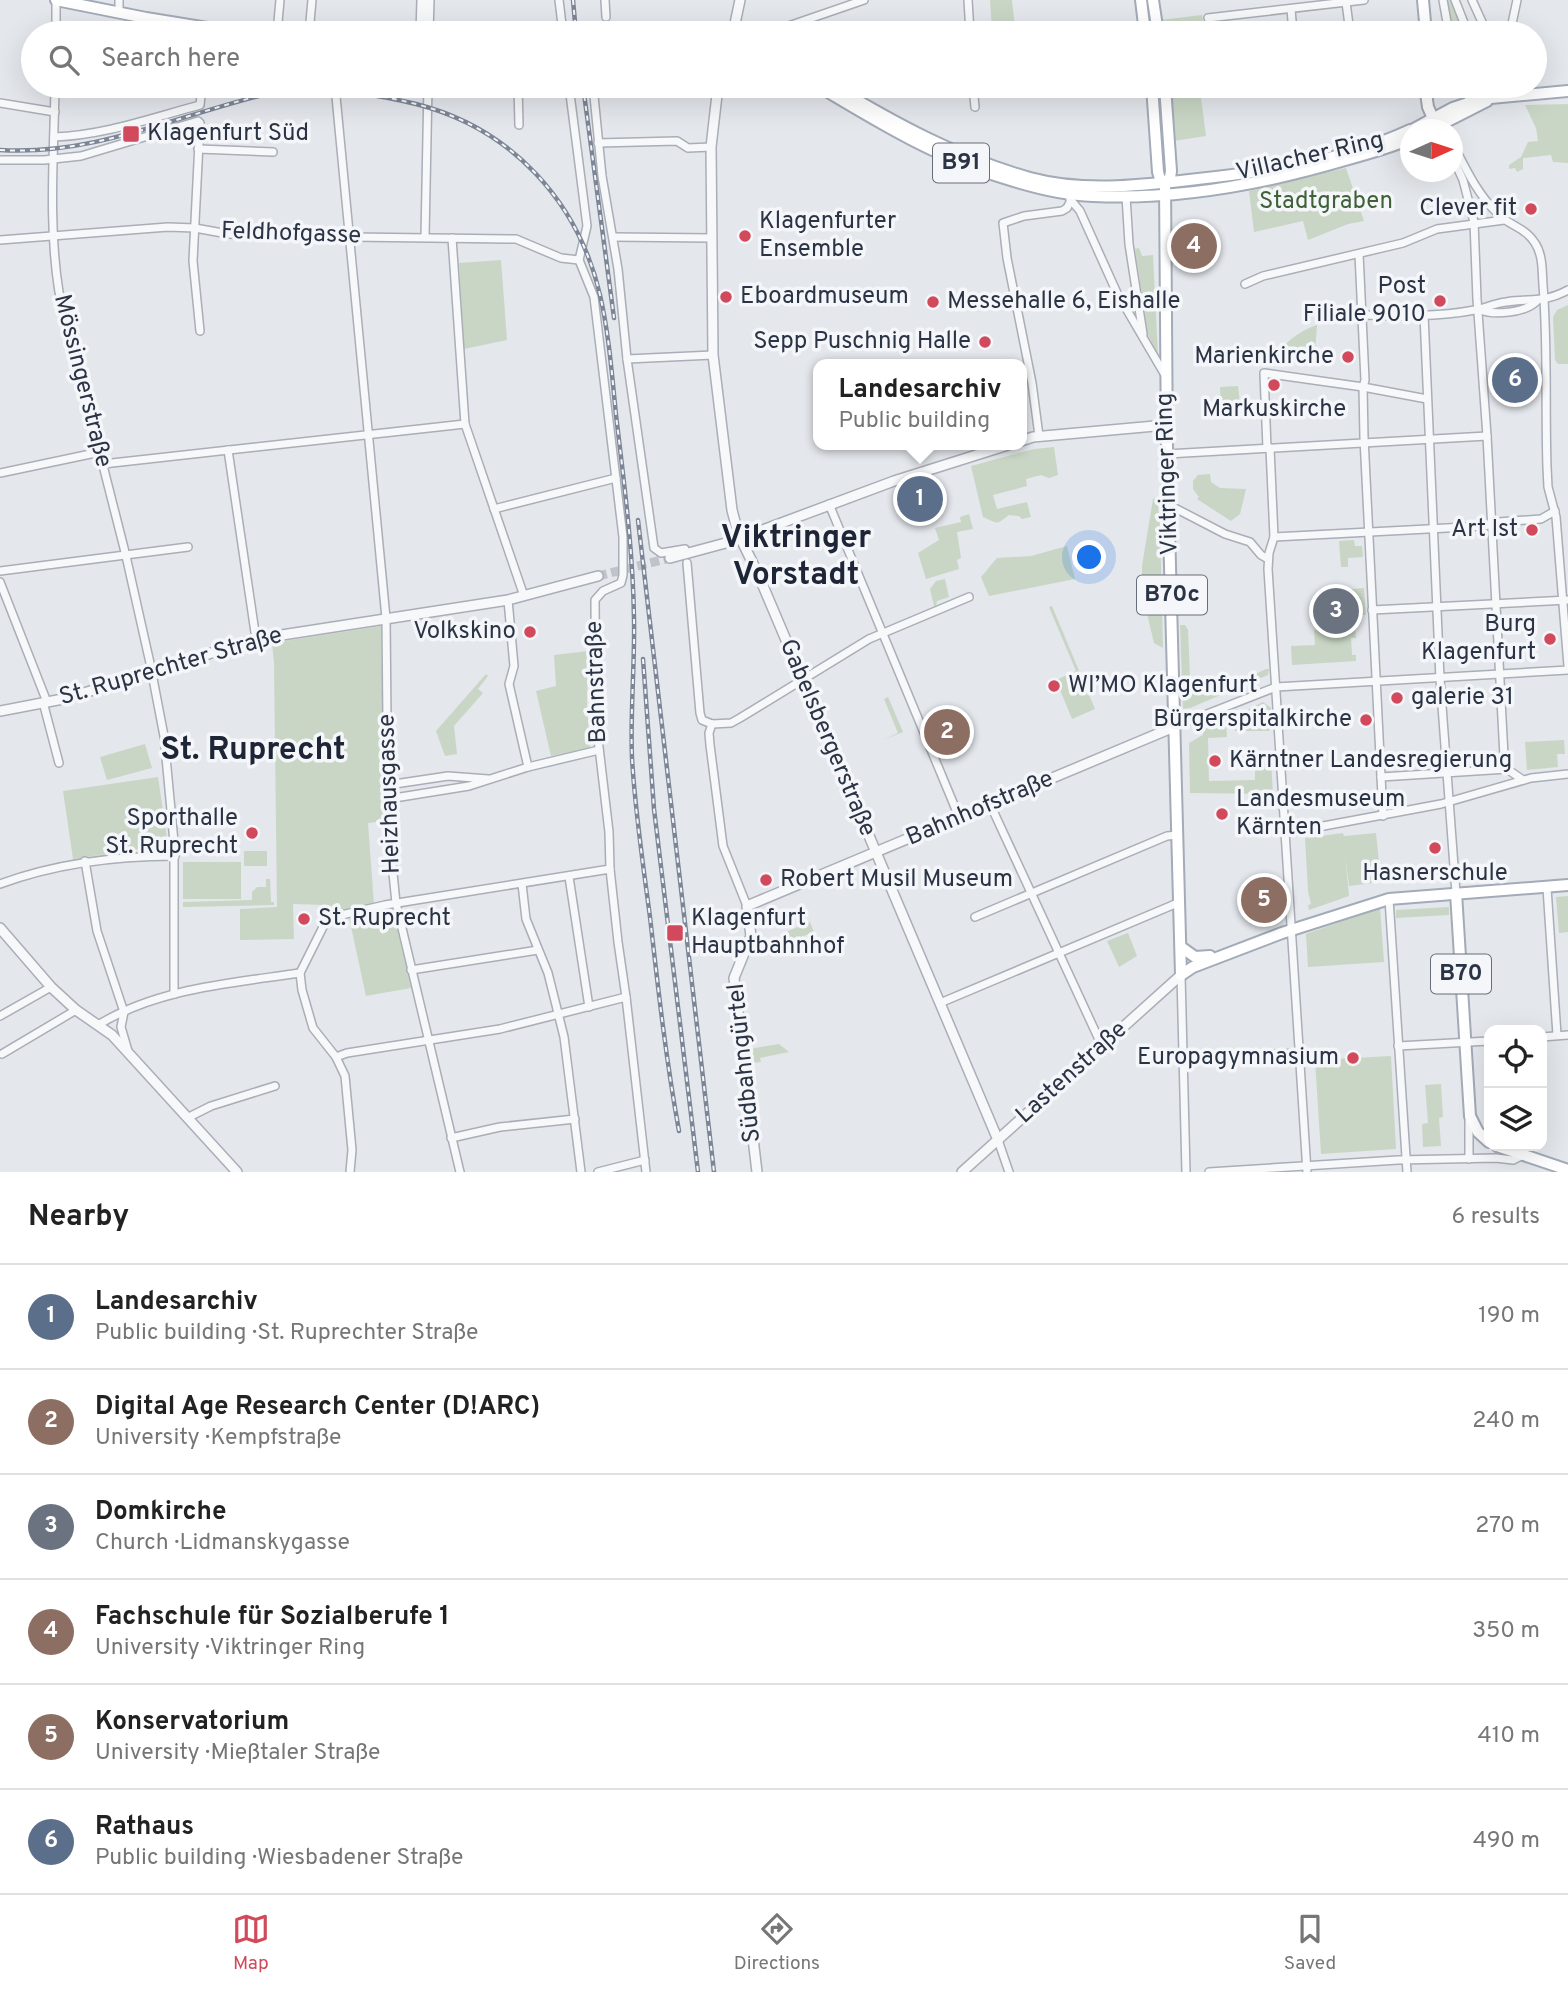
<!DOCTYPE html>
<meta charset="utf-8">
<style>
:root{--surface:#fff;--page:#f2f2f2;--text:#222;--muted:#767676;--line:#e0e0e0;--accent:#d1495b}
body{margin:0;font-family:Overpass,sans-serif;background:var(--page);color:var(--text)}
.controls{position:absolute;right:21px;bottom:21px;display:grid;overflow:hidden;border-radius:14px;box-shadow:0 7px 28px #0002}
.controls button{width:63px;height:63px;display:grid;place-items:center;padding:0;border:0;border-bottom:2px solid var(--line);background:var(--surface);color:var(--text);font:35px sans-serif}
.compass{position:absolute;left:1400px;top:119px;width:63px;height:63px;border-radius:50%;background:var(--surface);box-shadow:0 7px 28px #0002;rotate:87deg}
.you{position:absolute;left:1090px;top:558px;width:24px;height:24px;margin:-18px;border:5px solid #fff;border-radius:50%;background:#1a73e8;box-shadow:0 0 0 10px #1a73e833}
.badge{display:grid;place-items:center;width:46px;height:46px;border-radius:50%;background:var(--accent);color:#fff;font-size:23px;font-weight:700}
.pin{position:absolute;translate:-50% -50%;border:4px solid #fff;box-shadow:0 2px 7px #0006}
.popup{position:absolute;left:813px;top:359px;width:214px;height:91px;box-sizing:border-box;display:grid;place-content:center;border-radius:14px;background:var(--surface);filter:drop-shadow(0 2px 5px #0005);font-size:23px;white-space:nowrap;color:var(--muted)}
.popup b{font-size:26px;color:var(--text)}
.popup::after{content:'';position:absolute;left:50%;top:100%;margin-left:-14px;border:14px solid transparent;border-top-color:var(--surface)}
.list{margin:0;padding:0;list-style:none}
h2{display:flex;justify-content:space-between;align-items:center;height:91px;margin:0;padding:0 28px;font-size:30px}
h2 small{font-size:23px;font-weight:400;color:var(--muted)}
.list li{display:grid;grid-template-columns:46px 1fr auto;gap:21px;align-items:center;box-sizing:border-box;height:105px;padding:0 28px;border-top:2px solid var(--line)}
.list b{display:block;font-size:26px;white-space:nowrap}
.list p{margin:0;font-size:23px;white-space:nowrap;color:var(--muted)}
.list em{font-size:23px;font-style:normal;color:var(--muted)}
.icon{flex:none;width:38px;height:38px;fill:none;stroke:currentColor;stroke-width:2;stroke-linecap:round;stroke-linejoin:round}
.map{position:relative;flex:none;width:1568px;height:1172px;overflow:hidden}
.search{position:absolute;background:var(--surface);box-shadow:0 7px 28px #0002;left:21px;right:21px;top:21px;height:77px;display:flex;align-items:center;gap:18px;box-sizing:border-box;padding:0 24px;border-radius:38px;color:var(--muted);font-size:26px}
.sheet{height:721px;background:var(--surface)}
nav{display:flex;justify-content:space-around;align-items:center;box-sizing:border-box;height:98px;border-top:2px solid var(--line);background:var(--surface);font-size:19px;color:var(--muted)}
nav a{display:grid;justify-items:center;gap:4px}
nav .on{color:var(--accent)}
.map>svg:first-child{display:block}
.green{fill:#c9d6c5}
.lines{fill:none;stroke-linecap:round;stroke-linejoin:round}
.tertiary-tunnel{stroke:#bfc3cb;stroke-width:9;stroke-dasharray:9 4.5;stroke-linecap:butt}
.minor-casing{stroke:#a9aeb7;stroke-width:10}
.tertiary-casing{stroke:#a9aeb7;stroke-width:12}
.primary-casing{stroke:#a3abb8;stroke-width:14}
.minor{stroke:#f7f8fa;stroke-width:7}
.tertiary{stroke:#f7f8fa;stroke-width:9}
.primary{stroke:#fff;stroke-width:10}
.rail-casing{stroke:#7d8696;stroke-width:4.5}
.rail{stroke:#f4f6f9;stroke-width:2;stroke-dasharray:5;stroke-linecap:butt}
.poi-dot{fill:#d1495b;stroke:#f4f6f9;stroke-width:2.5}
.labels{text-anchor:middle;dominant-baseline:central;stroke-width:7;stroke-linejoin:round;paint-order:stroke}
.shield{fill:#f4f6f9;stroke:#676e7b;stroke-width:2}
.shield-label{font-size:23px;font-weight:bold;fill:#2b3445}
.poi-label{font-size:24px;fill:#2b3445;stroke:#f4f6f9;text-anchor:start}
.street-label{font-size:24px;fill:#2b3445;stroke:#f4f6f9}
.park-label{font-size:24px;fill:#3f6138;stroke:#f4f6f9}
.district-label{font-size:32px;font-weight:bold;fill:#1d2536;stroke:#f4f6f9}
</style>
<div class="map">
<svg width="1568" height="1172" viewBox="0 0 1568 1172">
<rect width="100%" height="100%" fill="#e4e7ec"/>
<g class="green">
<path d="M990 0H1012L1015 28 998 33 995 29 992 30Z"/>
<path d="M1445 0H1452L1465 32 1451 33Z"/>
<path d="M1202 15 1204 33H1163L1161 20Z"/>
<path d="M930 21 931 33H902V22Z"/>
<path d="M1169 86H1210L1201 98 1206 136 1174 141Z"/>
<path d="M1568 104V163L1553 162 1551 155 1523 158V169L1517 172 1515 168 1509 169V165L1521 157 1528 142 1538 141 1536 128 1525 105Z"/>
<path d="M1346 168 1364 221 1348 224 1308 240 1303 221 1254 232 1249 191Z"/>
<path d="M1139 248 1142 256 1153 255 1158 355 1148 335 1135 249Z"/>
<path d="M501 260 507 340 464 349 459 263Z"/>
<path d="M1568 305V364H1558L1555 360 1553 317 1557 310Z"/>
<path d="M1317 325 1314 364 1271 361C1284 344 1296 332 1317 325Z"/>
<path d="M1238 386 1241 413 1221 414 1220 387Z"/>
<path d="M1054 447 1058 475 1049 478 1041 475 1026 479 1027 486 993 495 997 509 1027 502 1031 517 1022 519 1019 516 1009 515C996 525 999 524 983 517L971 466 1034 449Z"/>
<path d="M1210 474 1211 482 1220 488 1246 489 1240 514 1231 521 1197 499 1199 497 1193 489V481L1198 475Z"/>
<path d="M1157 497 1160 524 1163 648 1154 643 1142 592V566L1153 499Z"/>
<path d="M969 514 973 529 957 532 961 558 957 560 959 569 926 579 918 553 939 540 935 528 961 522 960 517Z"/>
<path d="M1354 540 1355 546H1362L1363 557 1348 558V567H1341L1339 541Z"/>
<path d="M1067 546 1075 579 989 596 981 577 997 558 1031 556Z"/>
<path d="M945 579 949 597 937 601 936 607 934 606 930 589 936 581Z"/>
<path d="M1364 588 1366 615 1347 616 1345 590Z"/>
<path d="M1052 606 1095 709 1072 719 1056 680 1076 671 1049 607Z"/>
<path d="M1180 625H1185L1188 630 1190 677 1247 678 1266 669H1269L1268 675 1190 708 1183 709Z"/>
<path d="M381 626 385 821 368 823 374 905 335 913 325 905 293 904 294 939 240 940V909L277 907 274 663 272 643Z"/>
<path d="M1347 626H1355L1356 638H1351L1352 655H1356V661L1292 665 1291 646 1315 645 1314 630 1328 629 1332 636 1337 638 1342 635V628Z"/>
<path d="M588 651 587 705 590 748 551 756 536 691 556 686 554 655Z"/>
<path d="M486 674 488 676 478 689 483 693 454 726 457 754 445 756 436 731Z"/>
<path d="M888 697 903 732 883 740 898 733 884 699Z"/>
<path d="M1263 702 1271 708 1272 725 1269 731H1235V716Z"/>
<path d="M1226 720 1227 737 1208 738 1209 781 1255 780V766L1271 760 1273 794 1190 793 1189 743 1203 735V726Z"/>
<path d="M1564 740 1565 754H1557L1558 767 1527 770 1525 742Z"/>
<path d="M145 744 152 768 107 780 100 757Z"/>
<path d="M158 777 168 845 73 859 63 791Z"/>
<path d="M1343 833 1344 836 1376 833 1381 882 1349 886 1345 854 1349 896 1309 910 1308 905 1311 904 1308 891 1305 838Z"/>
<rect x="244" y="851" width="23" height="15"/>
<rect x="183" y="862" width="58" height="37"/>
<path d="M266 879H270L271 902H274V905L183 907V902L252 900V892L257 887H266Z"/>
<path d="M1568 896V932L1559 933 1556 897Z"/>
<path d="M1449 907V915L1396 918V910Z"/>
<path d="M1380 908 1384 962 1308 967 1306 934Z"/>
<path d="M390 909 393 911 411 988 366 996 349 917Z"/>
<path d="M810 922 814 932 788 942 786 936 788 931Z"/>
<path d="M1128 933 1137 956 1119 967 1107 941Z"/>
<path d="M779 1044 789 1052 760 1058 761 1062 751 1063 749 1049Z"/>
<path d="M1391 1056 1396 1149 1321 1154 1315 1060Z"/>
<path d="M1441 1084 1443 1117 1439 1118 1441 1146 1423 1147 1422 1124 1428 1123 1425 1085Z"/>
</g>
<g class="lines">
<path class="tertiary-tunnel" d="M598 576 670 558"/>
<g class="minor-casing">
<g id="minor">
<path d="M559 0 563 33"/>
<path d="M605 0 606 17"/>
<path d="M968 0 970 33"/>
<path d="M1443 0 1449 33"/>
<path d="M1455 0 1468 33"/>
<path d="M1472 0 1487 33"/>
<path d="M1346 2 1350 33"/>
<path d="M1291 9 1293 33"/>
<path d="M119 13V0"/>
<path d="M1208 18 1364 0"/>
<path d="M56 33V0"/>
<path d="M277 33 280 0"/>
<path d="M309 33 312 0"/>
<path d="M768 33 864 0"/>
<path d="M1510 33 1517 0"/>
<path d="M55 86C54 155 48 224 59 292L126 556 150 663 164 736 174 842V994"/>
<path d="M335 86 386 618 388 824 396 903 460 1172"/>
<path d="M518 86 519 125"/>
<path d="M569 86 587 226 579 260 594 297 623 537V575L621 583 603 591 595 600 596 722 609 832 610 869 618 942 626 997 646 1172"/>
<path d="M593 86 602 176 618 269 627 359 654 548 661 553 685 549 687 554"/>
<path d="M973 86 975 107"/>
<path d="M1464 86 1470 102"/>
<path d="M0 103 55 112"/>
<path d="M54 137C105 135 151 118 200 105L202 86"/>
<path d="M1452 142C1465 167 1477 194 1498 214 1510 226 1526 228 1535 243 1543 255 1542 271 1543 285 1548 346 1545 406 1547 467L1548 487 1556 517 1568 666"/>
<path d="M598 143 677 141 688 148 711 147"/>
<path d="M198 149 273 152"/>
<path d="M1452 156 1463 180 1474 222 1477 299 1487 436 1504 756 1507 769 1523 780"/>
<path d="M0 160H44L81 156 198 121 200 123 193 261 200 331"/>
<path d="M1126 196 1129 244 1143 334"/>
<path d="M1070 199 1080 211 1117 293 1165 375"/>
<path d="M425 237 428 86"/>
<path d="M613 237 712 238"/>
<path d="M452 238 465 424 524 596"/>
<path d="M0 240 168 227 195 228 228 234 271 236 516 239 561 258 579 260"/>
<path d="M1359 254 1365 380 1363 387 1364 438 1383 816"/>
<path d="M1245 284 1263 276 1403 243 1437 229 1504 220"/>
<path d="M1478 309C1493 316 1525 313 1537 301"/>
<path d="M1362 315C1399 316 1438 317 1475 310 1486 308 1495 303 1506 302 1532 298 1544 303 1568 290"/>
<path d="M1424 315 1440 679 1456 893"/>
<path d="M627 359 713 355"/>
<path d="M1039 436 1032 383 1007 258 1003 223 1024 216 1062 211 1067 208 1070 202"/>
<path d="M1267 448 1264 373 1363 387 1427 399"/>
<path d="M1270 448 1274 537 1269 553 1268 569 1307 1172"/>
<path d="M228 450 256 639"/>
<path d="M1167 454 1487 436"/>
<path d="M103 464 465 424"/>
<path d="M0 473 100 452"/>
<path d="M829 504 959 817"/>
<path d="M1169 505 1225 534 1250 542 1261 555 1268 559"/>
<path d="M494 509 616 478"/>
<path d="M1274 537 1485 526 1498 522 1541 519 1555 511"/>
<path d="M687 563 700 713 702 720 712 724"/>
<path d="M0 571 188 547"/>
<path d="M0 582 47 702"/>
<path d="M508 600 514 666 509 684 528 767"/>
<path d="M1372 610 1568 600"/>
<path d="M43 702 59 763"/>
<path d="M712 724 731 723 740 718 869 639 969 597"/>
<path d="M712 724 709 733 710 745 723 846 747 906"/>
<path d="M1174 727 1276 687 1568 670"/>
<path d="M1381 777 1507 769"/>
<path d="M388 785 448 776 488 779"/>
<path d="M388 799 469 786 528 767 599 750"/>
<path d="M990 804 1102 1046"/>
<path d="M1286 833 1441 804 1531 778 1568 774"/>
<path d="M85 861 97 931 124 1012 121 1027 128 1051"/>
<path d="M569 877 589 1007"/>
<path d="M0 884C57 863 115 856 175 856"/>
<path d="M522 884 526 919 548 973 564 1037 581 1172"/>
<path d="M1547 888 1557 1035"/>
<path d="M1389 899 1407 1172"/>
<path d="M975 917 1167 836 1178 835"/>
<path d="M411 970 538 950"/>
<path d="M1181 975 1186 1172"/>
<path d="M940 1003 1180 902"/>
<path d="M0 1016 51 987"/>
<path d="M98 1025C158 988 233 983 300 973"/>
<path d="M1542 1037 1568 1035"/>
<path d="M1398 1046 1489 1041"/>
<path d="M2 1054 76 1010"/>
<path d="M336 1057 347 1053 500 1029 626 997"/>
<path d="M1183 1059 1300 1053"/>
<path d="M187 1118 211 1106 275 1086"/>
<path d="M451 1138 500 1127 575 1119"/>
<path d="M998 1140 1009 1172"/>
<path d="M1469 1159V1117"/>
<path d="M350 1172 352 1150 345 1076 336 1057 313 1028 302 990 300 973 325 923 337 916 385 905 610 869"/>
<path d="M598 1172 645 1160"/>
<path d="M1209 1172 1398 1160 1496 1158 1513 1160 1523 1155"/>
</g>
</g>
<g class="tertiary-casing">
<g id="tertiary">
<path d="M421 33 422 0"/>
<path d="M428 33 429 0"/>
<path d="M733 33 740 0"/>
<path d="M718 86 711 147 713 355 732 510 738 533 758 574 998 1140"/>
<path d="M1021 441 1033 437 1166 425"/>
<path d="M670 558 733 541 894 481 1008 445"/>
<path d="M0 711 68 698 256 639 508 600 598 576"/>
<path d="M0 928 51 987 76 1010 112 1035 237 1172"/>
<path d="M757 1172 734 978 751 936 747 906 1174 727"/>
<path d="M962 1172 1181 975"/>
</g>
</g>
<g class="primary-casing">
<g id="primary">
<path d="M56 0 146 18 238 33"/>
<path d="M1141 0 1145 33"/>
<path d="M1153 0 1158 33"/>
<path d="M1423 0 1426 33"/>
<path d="M638 33H724"/>
<path d="M818 86C878 122 937 158 1004 178 1032 187 1063 195 1093 196 1177 200 1264 184 1345 160 1367 154 1389 148 1410 139"/>
<path d="M833 86C896 124 959 158 1030 178 1082 192 1136 186 1189 180 1264 172 1341 162 1410 130"/>
<path d="M1152 86 1158 172 1160 179 1165 182"/>
<path d="M1165 86 1171 171 1170 178 1165 182"/>
<path d="M1425 86 1428 107 1435 123"/>
<path d="M1412 130 1453 108 1480 99 1568 91"/>
<path d="M1430 130 1487 101"/>
<path d="M1165 182 1167 454 1181 975"/>
<path d="M1456 893 1470 1116 1478 1132 1489 1142"/>
<path d="M1181 947 1195 957 1210 956"/>
<path d="M1181 975 1193 967 1282 933 1389 899 1568 885"/>
<path d="M1497 1146 1568 1170"/>
</g>
</g>
<use href="#minor" class="minor"/>
<use href="#tertiary" class="tertiary"/>
<use href="#primary" class="primary"/>
<g class="rail-casing">
<g id="rail">
<path d="M573 0 576 33"/>
<path d="M583 86 614 318"/>
<path d="M0 150C95 156 180 114 271 93 320 86 368 92 416 104 511 128 578 201 600 295 609 334 612 375 616 415 624 482 633 550 634 618 635 665 630 712 632 758 635 811 643 864 650 917 658 988 666 1060 679 1131"/>
<path d="M638 520 714 1172"/>
<path d="M643 659 654 809 698 1172"/>
</g>
</g>
<use href="#rail" class="rail"/>
</g>
<g class="poi-dot">
<rect x="122" y="125" width="18" height="18" rx="3.5"/>
<circle cx="1531" cy="209" r="7"/>
<circle cx="745" cy="236" r="7"/>
<circle cx="726" cy="297" r="7"/>
<circle cx="1440" cy="301" r="7"/>
<circle cx="933" cy="302" r="7"/>
<circle cx="985" cy="342" r="7"/>
<circle cx="1348" cy="357" r="7"/>
<circle cx="1274" cy="385" r="7"/>
<circle cx="1532" cy="530" r="7"/>
<circle cx="530" cy="632" r="7"/>
<circle cx="1550" cy="639" r="7"/>
<circle cx="1054" cy="686" r="7"/>
<circle cx="1397" cy="698" r="7"/>
<circle cx="1366" cy="720" r="7"/>
<circle cx="1215" cy="761" r="7"/>
<circle cx="1222" cy="814" r="7"/>
<circle cx="252" cy="833" r="7"/>
<circle cx="1435" cy="848" r="7"/>
<circle cx="766" cy="880" r="7"/>
<circle cx="304" cy="919" r="7"/>
<rect x="666" y="924" width="18" height="18" rx="3.5"/>
<circle cx="1353" cy="1058" r="7"/>
</g>
<g class="labels">
<g class="shield">
<rect x="933" y="143.5" width="56" height="39" rx="5"/>
<rect x="1137" y="575.5" width="70" height="39" rx="5"/>
<rect x="1431" y="954.5" width="60" height="39" rx="5"/>
</g>
<g class="shield-label">
<text x="961" y="163">B91</text>
<text x="1172" y="595">B70c</text>
<text x="1461" y="974">B70</text>
</g>
<g class="poi-label">
<text x="147" y="134">Klagenfurt Süd</text>
<text x="1517" y="209" text-anchor="end">Clever fit</text>
<text x="759" y="222">Klagenfurter<tspan x="759" dy="28">Ensemble</tspan></text>
<text x="1426" y="287" text-anchor="end">Post<tspan x="1426" dy="28">Filiale 9010</tspan></text>
<text x="740" y="297">Eboardmuseum</text>
<text x="947" y="302">Messehalle 6, Eishalle</text>
<text x="971" y="342" text-anchor="end">Sepp Puschnig Halle</text>
<text x="1334" y="357" text-anchor="end">Marienkirche</text>
<text x="1274" y="410" text-anchor="middle">Markuskirche</text>
<text x="1518" y="530" text-anchor="end">Art Ist</text>
<text x="1536" y="625" text-anchor="end">Burg<tspan x="1536" dy="28">Klagenfurt</tspan></text>
<text x="516" y="632" text-anchor="end">Volkskino</text>
<text x="1068" y="686">WI’MO Klagenfurt</text>
<text x="1411" y="698">galerie 31</text>
<text x="1352" y="720" text-anchor="end">Bürgerspitalkirche</text>
<text x="1229" y="761">Kärntner Landesregierung</text>
<text x="1236" y="800">Landesmuseum<tspan x="1236" dy="28">Kärnten</tspan></text>
<text x="238" y="819" text-anchor="end">Sporthalle<tspan x="238" dy="28">St. Ruprecht</tspan></text>
<text x="1435" y="874" text-anchor="middle">Hasnerschule</text>
<text x="780" y="880">Robert Musil Museum</text>
<text x="318" y="919">St. Ruprecht</text>
<text x="691" y="919">Klagenfurt<tspan x="691" dy="28">Hauptbahnhof</tspan></text>
<text x="1339" y="1058" text-anchor="end">Europagymnasium</text>
</g>
<g class="street-label">
<text transform="translate(1310 157) rotate(-13)">Villacher Ring</text>
<text transform="translate(291 234) rotate(2)">Feldhofgasse</text>
<text transform="translate(82 381) rotate(76)">Mössingerstraße</text>
<text transform="translate(1168 474) rotate(-92)">Viktringer Ring</text>
<text transform="translate(171 667) rotate(-16)">St. Ruprechter Straße</text>
<text transform="translate(597 682) rotate(-92)">Bahnstraße</text>
<text transform="translate(827 738) rotate(67)">Gabelsbergerstraße</text>
<text transform="translate(390 794) rotate(-92)">Heizhausgasse</text>
<text transform="translate(980 809) rotate(-23)">Bahnhofstraße</text>
<text transform="translate(745 1063) rotate(-96)">Südbahngürtel</text>
<text transform="translate(1072 1073) rotate(-42)">Lastenstraße</text>
</g>
<g class="park-label">
<text x="1326" y="202">Stadtgraben</text>
</g>
<g class="district-label">
<text x="796" y="539">Viktringer<tspan x="796" dy="37">Vorstadt</tspan></text>
<text x="253" y="751">St. Ruprecht</text>
</g>
</g>
</svg>
<div class="controls">
<button><svg class="icon" aria-label="locate" viewBox="0 0 24 24"><circle cx="12" cy="12" r="6"/><path d="M12 2v4M12 18v4M2 12h4M18 12h4"/></svg></button>
<button><svg class="icon" aria-label="layers" viewBox="0 0 24 24"><path d="M12 4l9 5-9 5-9-5zM3 14l9 5 9-5"/></svg></button>
</div>
<svg class="compass" viewBox="-18 -18 36 36"><path d="M0-13l5 13h-10z" fill="#e53935"/><path d="M0 13l5-13h-10z" fill="#767676"/></svg>
<div class="you"></div>
<div class="pin badge" style="left:920px;top:499px;background:#5c6f8a">1</div>
<div class="popup"><b>Landesarchiv</b>Public building</div>
<div class="pin badge" style="left:947px;top:732px;background:#8d6e63">2</div>
<div class="pin badge" style="left:1336px;top:611px;background:#6b7280">3</div>
<div class="pin badge" style="left:1194px;top:246px;background:#8d6e63">4</div>
<div class="pin badge" style="left:1264px;top:900px;background:#8d6e63">5</div>
<div class="pin badge" style="left:1515px;top:380px;background:#5c6f8a">6</div>
<div class="search"><svg class="icon" aria-label="search" viewBox="0 0 24 24"><circle cx="10" cy="10" r="6"/><path d="M15 15l6 6"/></svg>Search here</div>
</div>
<section class="sheet">
<h2>Nearby<small>6 results</small></h2>
<ul class="list">
<li><span class="badge" style="background:#5c6f8a">1</span><div><b>Landesarchiv</b><p>Public building · St. Ruprechter Straße</p></div><em>190 m</em></li>
<li><span class="badge" style="background:#8d6e63">2</span><div><b>Digital Age Research Center (D!ARC)</b><p>University · Kempfstraße</p></div><em>240 m</em></li>
<li><span class="badge" style="background:#6b7280">3</span><div><b>Domkirche</b><p>Church · Lidmanskygasse</p></div><em>270 m</em></li>
<li><span class="badge" style="background:#8d6e63">4</span><div><b>Fachschule für Sozialberufe 1</b><p>University · Viktringer Ring</p></div><em>350 m</em></li>
<li><span class="badge" style="background:#8d6e63">5</span><div><b>Konservatorium</b><p>University · Mießtaler Straße</p></div><em>410 m</em></li>
<li><span class="badge" style="background:#5c6f8a">6</span><div><b>Rathaus</b><p>Public building · Wiesbadener Straße</p></div><em>490 m</em></li>
</ul>
</section>
<nav>
<a class="on"><svg class="icon" aria-label="map" viewBox="0 0 24 24"><path d="M3 6l6-2 6 2 6-2v14l-6 2-6-2-6 2zM9 4v14M15 6v14"/></svg>Map</a>
<a><svg class="icon" aria-label="directions" viewBox="0 0 24 24"><path d="M12 3l9 9-9 9-9-9zM9 14v-3h6M13 9l2 2-2 2"/></svg>Directions</a>
<a><svg class="icon" aria-label="saved" viewBox="0 0 24 24"><path d="M7 4h10v16l-5-4-5 4z"/></svg>Saved</a>
</nav>
